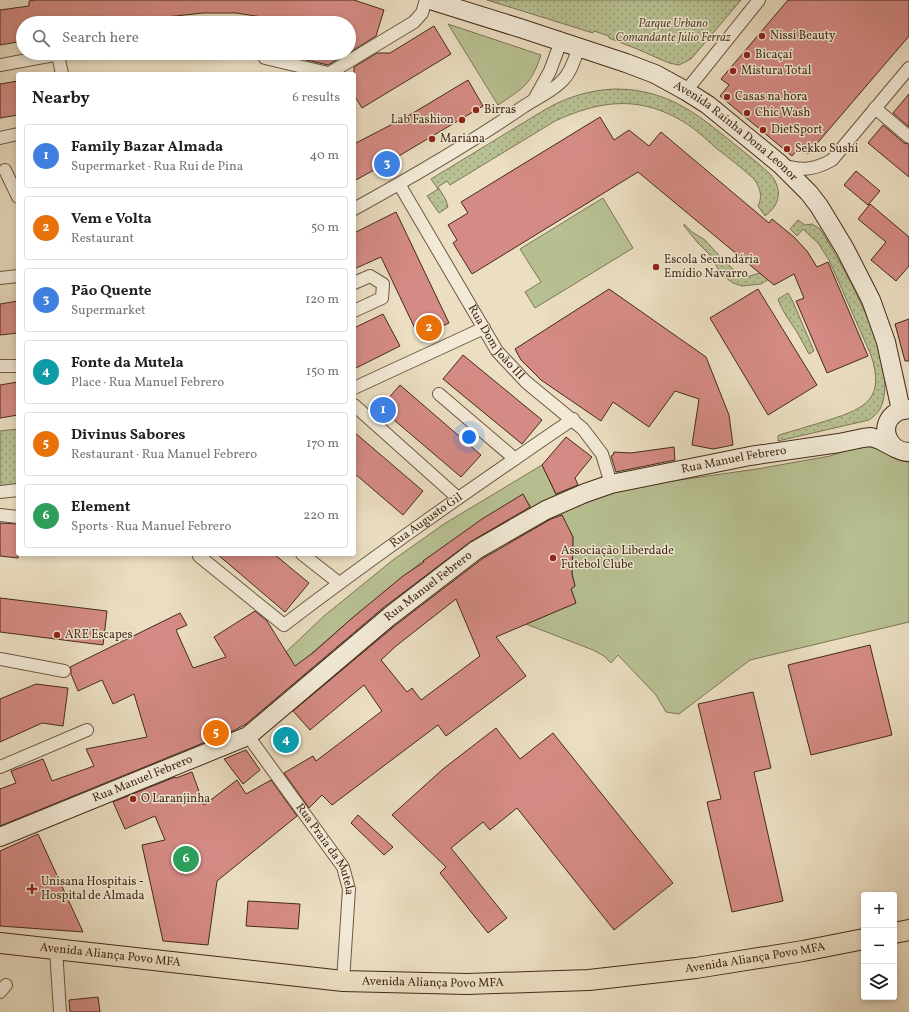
<!DOCTYPE html>
<meta charset="utf-8">
<style>
:root{--surface:#fff;--page:#f6f6f6;--text:#202124;--muted:#757577;--line:#e0e0e0;--accent:#2563eb}
body{margin:0;font-family:Vollkorn,serif;background:var(--page);color:var(--text)}
.controls{position:absolute;right:12px;bottom:12px;display:grid;overflow:hidden;border-radius:4px;box-shadow:0 2px 6px #0003}
.controls button{width:36px;height:36px;display:grid;place-items:center;padding:0;border:0;border-bottom:1px solid var(--line);background:var(--surface);color:var(--text);font:20px sans-serif}
.you{position:absolute;left:469px;top:437px;width:14px;height:14px;margin:-10px;border:3px solid #fff;border-radius:50%;background:#1a73e8;box-shadow:0 0 0 6px #1a73e833}
.badge{display:grid;place-items:center;width:26px;height:26px;border-radius:50%;background:var(--accent);color:#fff;font-size:13px;font-weight:700}
.pin{position:absolute;translate:-50% -50%;border:2px solid #fff;box-shadow:0 1px 4px #0006}
.list{margin:0;padding:0;list-style:none}
h2{display:flex;justify-content:space-between;align-items:center;height:52px;margin:0;padding:0 16px;font-size:17px}
h2 small{font-size:13px;font-weight:400;color:var(--muted)}
.list li{display:grid;grid-template-columns:26px 1fr auto;gap:12px;align-items:center;box-sizing:border-box;height:64px;margin:0 8px 8px;padding:0 8px;border:1px solid var(--line);border-radius:4px}
.list b{display:block;font-size:15px;white-space:nowrap}
.list p{margin:0;font-size:13px;white-space:nowrap;color:var(--muted)}
.list em{font-size:13px;font-style:normal;color:var(--muted)}
.icon{flex:none;width:22px;height:22px;fill:none;stroke:currentColor;stroke-width:2;stroke-linecap:round;stroke-linejoin:round}
.map{position:relative;flex:none;width:909px;height:1012px;overflow:hidden}
.search{position:absolute;background:var(--surface);box-shadow:0 2px 6px #0003;left:16px;top:16px;width:340px;height:44px;display:flex;align-items:center;gap:10px;box-sizing:border-box;padding:0 14px;border-radius:22px;color:var(--muted);font-size:15px}
.panel{position:absolute;background:var(--surface);box-shadow:0 2px 6px #0003;left:16px;top:72px;width:340px;height:484px;border-radius:4px}
.map>svg:first-child{display:block}
.grass{fill:#b8c193;stroke:#7e7656}
.park{fill:url(#park-dots);stroke:#7e7656}
.building{fill:#d58b85;stroke:#442b18;fill-rule:evenodd}
.lines{fill:none;stroke-linecap:round;stroke-linejoin:round}
.street-casing{stroke:#6e5842;stroke-width:14}
.secondary-casing{stroke:#442b18;stroke-width:20}
.primary-casing{stroke:#442b18;stroke-width:22}
.street{stroke:#f2ead7;stroke-width:12}
.secondary{stroke:#f2ead7;stroke-width:18}
.primary{stroke:#ebdec2;stroke-width:20}
.poi-dot{fill:#8f2418;stroke:#f2ead7;stroke-width:1.5}
.labels{text-anchor:middle;dominant-baseline:central;stroke-width:3;stroke-linejoin:round;paint-order:stroke}
.park-label{font-size:12px;font-style:italic;fill:#5b4931;stroke:#f2ead7}
.poi-label{font-size:12px;fill:#442b18;stroke:#f2ead7;text-anchor:start}
.street-label{font-size:12px;fill:#442b18;stroke:#f2ead7}
</style>
<div class="map">
<svg width="909" height="1012" viewBox="0 0 909 1012">
<defs>
<pattern id="park-dots" width="8" height="8" patternUnits="userSpaceOnUse"><rect width="8" height="8" fill="#b8c193"/><path d="M2 2h.1M6 6h.1" fill="none" stroke="#979d77" stroke-width="1.8" stroke-linecap="round"/></pattern>
</defs>
<rect width="100%" height="100%" fill="#ebdec2"/>
<filter id="stains"><feTurbulence type="fractalNoise" baseFrequency=".005" numOctaves="4"/><feColorMatrix values="0 0 0 0 .2 0 0 0 0 .09 0 0 0 0 .02 0 0 0 .5 -.17"/></filter>
<radialGradient id="worn" r=".72"><stop offset=".6" stop-color="#630" stop-opacity="0"/><stop offset="1" stop-color="#630" stop-opacity=".3"/></radialGradient>
<g class="grass">
<path d="M448 24 541 55C531 85 523 88 498 105Z"/>
<path d="M603 198 633 248 535 308 525 292 541 282 520 249Z"/>
<path d="M863 445H881L892 455 907 462H909V622L750 660 679 714 666 712 656 695 618 655 611 663 604 656 593 650 526 624 576 603 571 589 575 586 572 574 573 537 560 512 630 487 757 469 830 456Z"/>
<path d="M542 465 557 497 532 509 523 495 511 502 423 561 351 619 313 652 304 663 295 670 286 661 290 658 286 652 324 616 393 560 444 524Z"/>
</g>
<g class="park">
<path d="M487 0H741L691 59 679 65 669 63 637 49 609 38V36L594 31 593 33Z"/>
<path d="M615 89C666 89 697 113 734 144 747 154 759 164 771 175 783 190 780 205 765 216L758 206C763 196 760 188 754 179 742 168 729 158 716 148 704 137 692 126 677 118 634 95 597 102 555 121L450 185 447 181 438 187 446 200 448 207 439 213 427 196 438 189 431 179 546 109C567 97 590 90 615 89Z"/>
<path d="M798 220 805 225 812 224 820 229C844 267 895 356 883 401 881 410 876 415 869 420L778 441V436L779 435C796 430 813 425 829 420 867 408 885 398 871 355L829 260 818 243 803 229 797 236 790 229Z"/>
<path d="M684 224 692 232 705 240 725 262 740 275 746 277 760 273 774 276 761 284 742 286 733 283 722 275 709 254 698 243 684 226Z"/>
<path d="M788 293 793 302 814 351 809 354C805 347 801 339 797 332 790 321 782 311 778 299Z"/>
<path d="M18 429V484L0 486V431Z"/>
</g>
<g class="building">
<path d="M35 0H354L384 10 376 36 349 53V23H274L275 19 236 13H203L111 23H23V41L0 45V10L29 6V1Z"/>
<path d="M788 0H909V36L808 154 800 147 792 156 720 96 729 85 721 79Z"/>
<path d="M434 26 451 54 362 108 354 95V67L377 53H390Z"/>
<path d="M295 53H348L328 65 294 57Z"/>
<path d="M468 80 483 106 392 160 354 181V144L408 116Z"/>
<path d="M18 81V115L0 118V84Z"/>
<path d="M909 94V127L893 113Z"/>
<path d="M600 117 614 140 629 130 649 146 661 132 769 223 772 219 794 237 807 251 817 267 828 262 868 356 827 373 796 301 804 298 794 274 774 285 638 172 472 274 453 243 457 240 448 225 468 213 461 202Z"/>
<path d="M883 125 904 143 909 144V177L868 143Z"/>
<path d="M856 171 880 191 868 205 844 185Z"/>
<path d="M870 204 909 237V266L896 281 871 260 886 242 858 219Z"/>
<path d="M396 212 449 323 419 337 381 257 354 269V233Z"/>
<path d="M609 289 706 357 729 415 733 445 713 449 692 445 699 399 675 391 649 427 613 402 601 421 541 380 521 360 515 349Z"/>
<path d="M758 289 817 385 768 415 710 318Z"/>
<path d="M18 301V333L0 335V304Z"/>
<path d="M383 314 400 346 354 369V328Z"/>
<path d="M909 319V361H905L895 324Z"/>
<path d="M463 355 542 420 522 444 443 379Z"/>
<path d="M18 382V415L0 418V385Z"/>
<path d="M400 385 481 455 461 477 380 408Z"/>
<path d="M354 432 423 491 403 515 354 473Z"/>
<path d="M566 437 592 457 575 478 578 485 556 494 542 465Z"/>
<path d="M674 447 675 460 616 472 611 456 613 455 614 452 631 453Z"/>
<path d="M523 494 530 507 470 542 383 608 246 724 235 730 0 826V789L16 783 11 771 43 759 52 781 94 766 86 749 147 737 134 694 113 704 102 680 78 691 71 674V669L70 667 180 613 187 625 176 630 193 668 226 657 214 637 255 611 267 621 295 666 314 652 351 619 403 576 424 562 423 561 482 519Z"/>
<path d="M562 515 573 537 572 574 575 586 571 589 576 603 496 637 526 676 446 736 438 725 332 805 322 795 309 808 284 773 313 756 316 761 382 711 364 685 310 730 293 711 397 624 482 559 551 519ZM456 599 480 656 421 700 412 688 407 692 381 660 396 646Z"/>
<path d="M0 523 18 524V558L0 556Z"/>
<path d="M217 554H274L309 583 285 612Z"/>
<path d="M0 598 107 611 103 645 0 632Z"/>
<path d="M870 645 892 735 811 755 788 665Z"/>
<path d="M36 684 68 688 63 726 42 723 0 742V699Z"/>
<path d="M753 692 771 768 754 772 783 901 732 912 707 802 721 799 698 704Z"/>
<path d="M496 728 520 759 553 733 673 883 614 930 517 808 490 830 483 822 451 848 507 918 488 933 440 873 446 867 392 815 443 769Z"/>
<path d="M246 750 260 770 243 784 224 759Z"/>
<path d="M192 772 204 805 237 780 246 794 271 780 297 816 217 881 208 945 163 941 142 845 165 840 155 816 125 829 113 802 175 777 176 778Z"/>
<path d="M358 815 393 847 384 855 351 823Z"/>
<path d="M38 834 83 932 0 926V851Z"/>
<path d="M248 901 300 904 298 929 246 926Z"/>
<path d="M98 997 100 1012H70L69 1000Z"/>
</g>
<g class="lines">
<g class="street-casing">
<g id="street">
<path d="M265 53V58L328 73"/>
<path d="M58 55 62 74"/>
<path d="M0 65 65 53"/>
<path d="M328 74 414 22 422 13 426 0"/>
<path d="M686 91 759 0"/>
<path d="M535 98 550 71 561 41"/>
<path d="M875 108 909 137"/>
<path d="M0 138 18 134"/>
<path d="M781 165C802 171 814 170 832 160L909 68"/>
<path d="M5 170 18 197"/>
<path id="s1" d="M399 184 497 351 526 382 583 429 602 454 611 484"/>
<path d="M354 209C412 177 469 144 523 107 536 98 552 92 563 80 571 72 575 58 579 47"/>
<path d="M0 278 18 276"/>
<path d="M354 283 370 276 383 284 382 298 354 311"/>
<path d="M0 366H18"/>
<path d="M354 388 484 328"/>
<path d="M439 394 515 459"/>
<path d="M354 405 458 498"/>
<path d="M0 492 18 490"/>
<path d="M0 515 18 517"/>
<path d="M302 554 339 583"/>
<path id="s2" d="M199 556 284 625C378 553 475 486 573 419"/>
<path d="M0 659 64 671"/>
<path id="s3" d="M248 736 343 867 349 889 343 981"/>
<path d="M0 767 87 730"/>
<path d="M56 949 60 1012"/>
<path d="M0 992 6 985"/>
</g>
</g>
<g class="secondary-casing">
<g id="secondary">
<path id="s4" d="M430 0 523 29 626 63 655 74 686 91 708 105 780 164 809 193 819 206 845 249 871 300 886 342 901 410"/>
<path d="M909 409C905 410 900 410 897 412 877 424 887 452 909 452"/>
<path id="s5" d="M0 837 248 736 390 616 476 550 546 510 585 493 611 484 750 456 839 443 863 438 871 437 880 440 895 448"/>
</g>
</g>
<g class="primary-casing">
<g id="primary">
<path d="M894 933 909 930"/>
<path id="s6" d="M0 943 343 981 467 984 589 980 696 968 803 951 864 939"/>
</g>
</g>
<use href="#street" class="street"/>
<use href="#secondary" class="secondary"/>
<use href="#primary" class="primary"/>
</g>
<g class="poi-dot">
<circle cx="762" cy="36" r="4"/>
<circle cx="747" cy="55" r="4"/>
<circle cx="733" cy="71" r="4"/>
<circle cx="727" cy="97" r="4"/>
<circle cx="476" cy="110" r="4"/>
<circle cx="747" cy="113" r="4"/>
<circle cx="462" cy="120" r="4"/>
<circle cx="763" cy="130" r="4"/>
<circle cx="432" cy="139" r="4"/>
<circle cx="787" cy="149" r="4"/>
<circle cx="656" cy="267" r="4"/>
<circle cx="553" cy="558" r="4"/>
<circle cx="57" cy="635" r="4"/>
<circle cx="133" cy="799" r="4"/>
<path d="M30 883h4v4h4v4h-4v4h-4v-4h-4v-4h4z"/>
</g>
<g class="labels">
<g class="park-label">
<text x="673" y="24">Parque Urbano<tspan x="673" dy="14">Comandante Júlio Ferraz</tspan></text>
</g>
<g class="poi-label">
<text x="770" y="36">Nissi Beauty</text>
<text x="755" y="55">Bicaçaí</text>
<text x="741" y="71">Mistura Total</text>
<text x="735" y="97">Casas na hora</text>
<text x="484" y="110">Birras</text>
<text x="755" y="113">Chic Wash</text>
<text x="454" y="120" text-anchor="end">Lab Fashion</text>
<text x="771" y="130">DietSport</text>
<text x="440" y="139">Mariana</text>
<text x="795" y="149">Sekko Sushi</text>
<text x="664" y="260">Escola Secundária<tspan x="664" dy="14">Emídio Navarro</tspan></text>
<text x="561" y="551">Associação Liberdade<tspan x="561" dy="14">Futebol Clube</tspan></text>
<text x="65" y="635">ARE Escapes</text>
<text x="141" y="799">O Laranjinha</text>
<text x="41" y="882">Unisana Hospitais -<tspan x="41" dy="14">Hospital de Almada</tspan></text>
</g>
<g class="street-label">
<text stroke="none"><textPath href="#s4" startOffset="336">Avenida Rainha Dona Leonor</textPath></text>
<text stroke="none"><textPath href="#s1" startOffset="186">Rua Dom João III</textPath></text>
<text stroke="none"><textPath href="#s5" startOffset="838">Rua Manuel Febrero</textPath></text>
<text stroke="none"><textPath href="#s2" startOffset="286">Rua Augusto Gil</textPath></text>
<text stroke="none"><textPath href="#s5" startOffset="502">Rua Manuel Febrero</textPath></text>
<text stroke="none"><textPath href="#s5" startOffset="154">Rua Manuel Febrero</textPath></text>
<text stroke="none"><textPath href="#s3" startOffset="138">Rua Praia da Mutela</textPath></text>
<text stroke="none"><textPath href="#s6" startOffset="111">Avenida Aliança Povo MFA</textPath></text>
<text stroke="none"><textPath href="#s6" startOffset="759">Avenida Aliança Povo MFA</textPath></text>
<text stroke="none"><textPath href="#s6" startOffset="435">Avenida Aliança Povo MFA</textPath></text>
</g>
</g>
<rect width="100%" height="100%" filter="url(#stains)"/>
<rect width="100%" height="100%" fill="url(#worn)"/>
</svg>
<div class="controls">
<button>+</button>
<button>−</button>
<button><svg class="icon" aria-label="layers" viewBox="0 0 24 24"><path d="M12 4l9 5-9 5-9-5zM3 14l9 5 9-5"/></svg></button>
</div>
<div class="you"></div>
<div class="pin badge" style="left:383px;top:410px;background:#3f7fe0">1</div>
<div class="pin badge" style="left:429px;top:328px;background:#e8710a">2</div>
<div class="pin badge" style="left:387px;top:164px;background:#3f7fe0">3</div>
<div class="pin badge" style="left:286px;top:740px;background:#0f9aa8">4</div>
<div class="pin badge" style="left:216px;top:733px;background:#e8710a">5</div>
<div class="pin badge" style="left:186px;top:859px;background:#2e9e5b">6</div>
<div class="search"><svg class="icon" aria-label="search" viewBox="0 0 24 24"><circle cx="10" cy="10" r="6"/><path d="M15 15l6 6"/></svg>Search here</div>
<section class="panel">
<h2>Nearby<small>6 results</small></h2>
<ul class="list">
<li><span class="badge" style="background:#3f7fe0">1</span><div><b>Family Bazar Almada</b><p>Supermarket · Rua Rui de Pina</p></div><em>40 m</em></li>
<li><span class="badge" style="background:#e8710a">2</span><div><b>Vem e Volta</b><p>Restaurant</p></div><em>50 m</em></li>
<li><span class="badge" style="background:#3f7fe0">3</span><div><b>Pão Quente</b><p>Supermarket</p></div><em>120 m</em></li>
<li><span class="badge" style="background:#0f9aa8">4</span><div><b>Fonte da Mutela</b><p>Place · Rua Manuel Febrero</p></div><em>150 m</em></li>
<li><span class="badge" style="background:#e8710a">5</span><div><b>Divinus Sabores</b><p>Restaurant · Rua Manuel Febrero</p></div><em>170 m</em></li>
<li><span class="badge" style="background:#2e9e5b">6</span><div><b>Element</b><p>Sports · Rua Manuel Febrero</p></div><em>220 m</em></li>
</ul>
</section>
</div>
